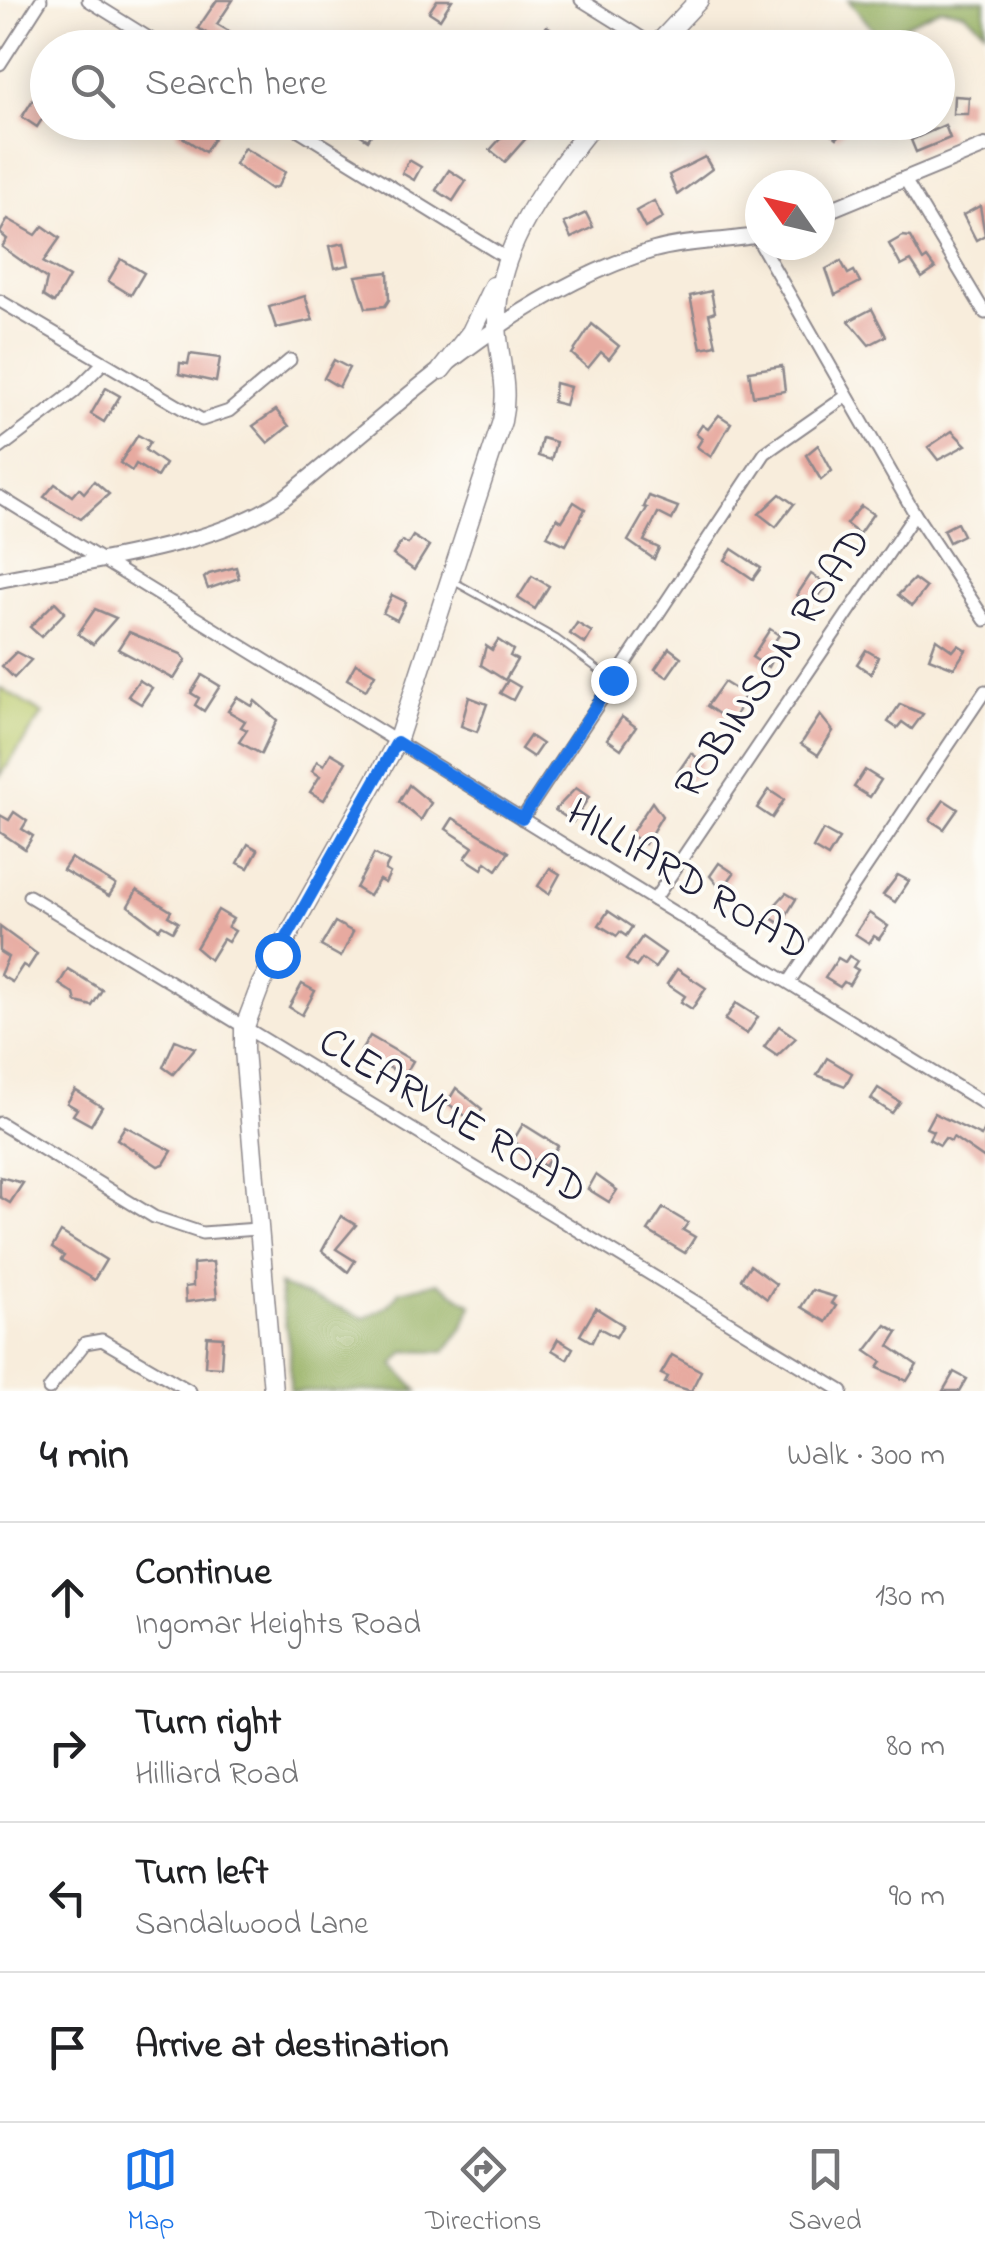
<!DOCTYPE html>
<meta charset="utf-8">
<style>
:root{--surface:#fff;--page:#f6f6f6;--text:#202124;--muted:#757577;--line:#e0e0e0;--accent:#1a73e8}
body{margin:0;font-family:"Indie Flower",sans-serif;background:var(--page);color:var(--text)}
.compass{position:absolute;left:745px;top:170px;width:90px;height:90px;border-radius:50%;background:var(--surface);box-shadow:0 5px 25px #0003;rotate:304deg}
.stop{position:absolute;width:30px;height:30px;margin:-22px;border:8px solid #1a73e8;border-radius:50%;background:#fff}
.stop.end{background:#1a73e8;border-color:#fff;box-shadow:0 2px 10px #0008}
.list{margin:0;padding:0;list-style:none}
h2{display:flex;justify-content:space-between;align-items:center;height:130px;margin:0;padding:0 40px;font-size:42px}
h2 small{font-size:32px;font-weight:400;color:var(--muted)}
.list li{display:grid;grid-template-columns:65px 1fr auto;gap:30px;align-items:center;box-sizing:border-box;height:150px;padding:0 40px;border-top:2px solid var(--line)}
.list b{display:block;font-size:38px;white-space:nowrap}
.list p{margin:0;font-size:32px;white-space:nowrap;color:var(--muted)}
.list em{font-size:32px;font-style:normal;color:var(--muted)}
.icon{flex:none;width:55px;height:55px;fill:none;stroke:currentColor;stroke-width:2;stroke-linecap:round;stroke-linejoin:round}
.map{position:relative;flex:none;width:985px;height:1391px;overflow:hidden}
.search{position:absolute;background:var(--surface);box-shadow:0 5px 25px #0003;left:30px;right:30px;top:30px;height:110px;display:flex;align-items:center;gap:25px;box-sizing:border-box;padding:0 35px;border-radius:55px;color:var(--muted);font-size:38px}
.sheet{height:730px;background:var(--surface)}
nav{display:flex;justify-content:space-around;align-items:center;box-sizing:border-box;height:140px;border-top:2px solid var(--line);background:var(--surface);font-size:28px;color:var(--muted)}
nav a{display:grid;justify-items:center;gap:5px}
nav .on{color:var(--accent)}
.map>svg:first-child{display:block}
.green{fill:#bbcb6e;stroke:#6e7654;stroke-width:2.5}
.forest{fill:#94af61;stroke:#5b684e;stroke-width:2.5}
.building{fill:#e7aaa0}
.lines{fill:none;stroke-linecap:round;stroke-linejoin:round}
.service-casing{stroke:#8d888c;stroke-width:9}
.minor-casing{stroke:#8d888c;stroke-width:15}
.tertiary-casing{stroke:#8d888c;stroke-width:18}
.primary-casing{stroke:#8d888c;stroke-width:21}
.service{stroke:#fff;stroke-width:5}
.minor{stroke:#fff;stroke-width:11}
.tertiary{stroke:#fff;stroke-width:14}
.primary{stroke:#fff;stroke-width:18}
.route{stroke:#1a73e8;stroke-width:12}
.labels{text-anchor:middle;dominant-baseline:central;stroke-width:8;stroke-linejoin:round;paint-order:stroke}
.street-label{font-size:42px;fill:#22223b;stroke:#fdfcf7}
</style>
<div class="map">
<svg width="985" height="1391" viewBox="0 0 985 1391">
<rect width="100%" height="100%" fill="#fdfcf7"/>
<filter id="ink" filterUnits="userSpaceOnUse"><feTurbulence type="fractalNoise" baseFrequency=".01" numOctaves="2"/><feDisplacementMap in="SourceGraphic" scale="20" xChannelSelector="R" yChannelSelector="G"/><feConvolveMatrix kernelMatrix="1 2 1 2 8 2 1 2 1" color-interpolation-filters="sRGB"/></filter>
<filter id="wash" filterUnits="userSpaceOnUse"><feTurbulence type="fractalNoise" baseFrequency=".0048" numOctaves="4" result="noise"/><feDisplacementMap in="SourceGraphic" scale="40" xChannelSelector="R" yChannelSelector="G"/><feGaussianBlur stdDeviation="2.25" result="paint"/><feColorMatrix in="noise" values="0 0 0 0 0 0 0 0 0 0 0 0 0 0 0 0 0 1.4 0 .05"/><feComposite in="paint" operator="in"/></filter>
<g filter="url(#wash)">
<rect width="100%" height="100%" fill="#f8eddc"/>
<path class="green" d="M0 688 43 714 0 776Z"/>
<g class="forest">
<path d="M848 0H985V30L964 12 941 8 880 37Z"/>
<path d="M438 1282 472 1305 462 1329 444 1352 405 1351 394 1365 418 1391H290V1352L279 1285 365 1318 389 1305 399 1291Z"/>
</g>
<g id="blocks">
<g class="building">
<path d="M217 0H233L217 24 239 37 232 48 198 28Z"/>
<path d="M437 0H452L440 19 429 12Z"/>
<path d="M547 26 566 39 560 48H528L516 41 523 30 538 39Z"/>
<path d="M41 87 48 91V118L44 116 37 127 22 117Z"/>
<path d="M954 96 969 97 968 114H953Z"/>
<path d="M183 122H203L218 132 205 152 176 133Z"/>
<path d="M341 122H379L368 140Z"/>
<path d="M817 122H853L837 138Z"/>
<path d="M513 125 527 137 505 162 490 150Z"/>
<path d="M945 125 950 138 916 152 911 140Z"/>
<path d="M244 148 285 172 278 186 271 189 235 164Z"/>
<path d="M705 157 712 169 677 195 669 175Z"/>
<path d="M409 160 421 167 414 180 402 173Z"/>
<path d="M449 170 466 181 453 201 436 190Z"/>
<path d="M654 201 663 218 645 228 636 211Z"/>
<path d="M980 206 985 235 976 240 963 215Z"/>
<path d="M586 213 593 227 571 238 564 223Z"/>
<path d="M8 219 36 235 43 226 60 238 43 262 69 277 54 303 43 296 47 279 2 247 7 239 0 233Z"/>
<path d="M903 236 910 237 923 261 927 258 935 269 922 278 911 261 901 266 889 244Z"/>
<path d="M344 243 349 265 335 268 330 246Z"/>
<path d="M121 259 144 273 131 295 108 281Z"/>
<path d="M841 261 848 274 854 271 860 282 835 295 826 269Z"/>
<path d="M388 272 389 300 385 306 366 308 356 276Z"/>
<path d="M711 291 715 312 709 314 716 345 701 348 690 296Z"/>
<path d="M305 296 313 320 276 328 269 307Z"/>
<path d="M872 309 886 336 869 345 849 321Z"/>
<path d="M592 324 619 346 609 359 601 352 588 368 572 354Z"/>
<path d="M190 354 220 358 216 382 179 374 180 363 188 364Z"/>
<path d="M334 360 349 368 339 387 324 378Z"/>
<path d="M782 366 785 391 753 396 749 371Z"/>
<path d="M555 383 570 387 565 405 553 402Z"/>
<path d="M106 388 120 396 104 422 91 414Z"/>
<path d="M276 410 289 426 268 443 253 426Z"/>
<path d="M719 415 731 423 711 457 697 447 702 439 696 434 702 425 708 429Z"/>
<path d="M952 431 966 445 938 460 928 447Z"/>
<path d="M138 435 150 442 145 450 165 464 157 477 136 464 132 471 120 463Z"/>
<path d="M542 438 556 442 551 460 538 456Z"/>
<path d="M818 445 832 471 821 480 806 455Z"/>
<path d="M94 481 109 494 81 519 44 497 55 484 72 496 79 488 84 493Z"/>
<path d="M780 494 794 504 776 527 759 514Z"/>
<path d="M649 496 678 507 672 520 658 513 644 541 659 548 654 559 628 541 647 508 644 507Z"/>
<path d="M574 502 585 509 566 545 547 536 557 518 562 521Z"/>
<path d="M861 506 873 514 859 534 846 524Z"/>
<path d="M957 523 963 535 949 542 943 530Z"/>
<path d="M413 536 429 546 414 570 393 555 402 541 408 544Z"/>
<path d="M732 549 761 568 753 579 725 560Z"/>
<path d="M236 567 239 578 208 589 204 578 209 574Z"/>
<path d="M811 574 828 585 811 605 797 595Z"/>
<path d="M532 576 549 586 535 609 518 598Z"/>
<path d="M914 579 926 588 912 606 898 595Z"/>
<path d="M392 595 406 602 397 620 383 613Z"/>
<path d="M55 602 65 612 41 637 30 627Z"/>
<path d="M95 609 116 618 93 644 78 634Z"/>
<path d="M577 623 592 632 585 644 570 634Z"/>
<path d="M770 629 779 635 775 641 780 644 768 667 752 657Z"/>
<path d="M129 632 181 654 186 660 174 679 118 649Z"/>
<path d="M936 639 953 651 958 645 966 650 954 668 929 658Z"/>
<path d="M498 640 513 650 510 656 517 660 505 680 481 665 486 646 492 650Z"/>
<path d="M669 648 681 657 667 677 655 669Z"/>
<path d="M866 650 878 657 871 674 857 664Z"/>
<path d="M16 652 31 660 14 678 2 666Z"/>
<path d="M356 663 375 674 366 690 347 679Z"/>
<path d="M202 675 220 686 204 711 195 705 199 698 191 693Z"/>
<path d="M139 680 152 688 141 704 128 696Z"/>
<path d="M508 680 520 687 513 700 500 693Z"/>
<path d="M724 682 745 695 732 723 707 706Z"/>
<path d="M237 697 252 706 255 701 277 720 261 754 239 742 247 730 241 727 245 721 228 711Z"/>
<path d="M469 697 487 704 477 732 461 726Z"/>
<path d="M900 704 923 714 912 729 902 722 897 728 888 722Z"/>
<path d="M820 715 833 731 818 755 801 744Z"/>
<path d="M622 717 636 727 621 749 607 739Z"/>
<path d="M530 736 542 744 533 757 521 749Z"/>
<path d="M331 753 346 762 324 800 310 792 320 776 312 771 317 761 324 765Z"/>
<path d="M691 753 703 762 690 780 678 772Z"/>
<path d="M865 770 881 780 870 797 854 787Z"/>
<path d="M409 785 431 803 421 820 399 802Z"/>
<path d="M576 788 589 797 573 822 555 810Z"/>
<path d="M769 790 784 800 772 818 757 808Z"/>
<path d="M944 800 958 809 944 829 930 820Z"/>
<path d="M652 802 662 816 645 844 630 835Z"/>
<path d="M14 812 27 821 22 829 33 836 25 849 0 832V815L9 820Z"/>
<path d="M453 818 509 852 497 870 486 862 482 869 465 858 473 847 446 829Z"/>
<path d="M823 830 839 839 828 857 813 848Z"/>
<path d="M248 844 258 850 248 868 238 863Z"/>
<path d="M374 854 389 862 385 870 390 873 385 883 379 880 369 896 356 888Z"/>
<path d="M71 858 116 885 109 896 63 870Z"/>
<path d="M719 863 734 873 722 890 710 876Z"/>
<path d="M550 868 560 874 549 894 538 886Z"/>
<path d="M898 875 909 881 895 902 883 895Z"/>
<path d="M137 890 171 911 168 916 178 922 173 931 162 925 159 929 128 906Z"/>
<path d="M786 893 796 899 781 924 766 915Z"/>
<path d="M218 910 233 919 228 927 235 931 228 942 223 939 210 960 196 948Z"/>
<path d="M608 911 632 927 626 936 620 932 617 936 599 925Z"/>
<path d="M869 913 888 926 879 939 874 936 869 943 855 934Z"/>
<path d="M335 922 353 932 341 957 321 946Z"/>
<path d="M0 927 37 954 28 968 23 965 12 982 0 975 8 957 0 952Z"/>
<path d="M642 937 665 953 655 968 642 959 636 967 626 960Z"/>
<path d="M849 956 857 961 853 967 858 970 849 985 844 982 840 987 825 978 838 958 845 962Z"/>
<path d="M68 969 102 990 92 1006 76 1002 74 994 59 984Z"/>
<path d="M677 969 706 988 692 1009 681 1002 685 996 667 984Z"/>
<path d="M302 984 315 991 302 1015 289 1007Z"/>
<path d="M736 1003 758 1017 747 1034 725 1020Z"/>
<path d="M779 1026 796 1038 777 1056 764 1047Z"/>
<path d="M370 1036 413 1061 404 1076 361 1051Z"/>
<path d="M175 1040 195 1048 173 1074 163 1067Z"/>
<path d="M827 1058 852 1073 845 1086 817 1075Z"/>
<path d="M456 1088 482 1109 474 1122 447 1103Z"/>
<path d="M878 1088 900 1102 892 1113 871 1099Z"/>
<path d="M75 1090 102 1107 91 1125 73 1115 77 1109 67 1103Z"/>
<path d="M934 1113 981 1136 985 1127V1159L953 1137 951 1141 945 1138 940 1145 929 1139 933 1131 926 1128Z"/>
<path d="M523 1124 558 1146 545 1166 516 1150 519 1145 513 1141Z"/>
<path d="M125 1126 172 1151 164 1164 158 1166 117 1139Z"/>
<path d="M596 1175 617 1190 609 1202 588 1189Z"/>
<path d="M0 1177 23 1183 10 1203 0 1197Z"/>
<path d="M663 1208 688 1223 683 1230 695 1237 685 1253 648 1231Z"/>
<path d="M341 1216 356 1225 336 1249 355 1261 348 1272 322 1251Z"/>
<path d="M61 1232 106 1260 94 1280 61 1260 64 1256 52 1248Z"/>
<path d="M213 1262 217 1298 186 1302 185 1287 193 1286V1264Z"/>
<path d="M750 1265 776 1284 767 1299 741 1279Z"/>
<path d="M812 1290 835 1297 831 1303 836 1306 826 1322 801 1307Z"/>
<path d="M596 1308 623 1325 616 1337 599 1328 592 1342 580 1335Z"/>
<path d="M886 1325 898 1332 889 1346 917 1365 907 1381 878 1368 882 1362 866 1351Z"/>
<path d="M207 1336 223 1337 221 1367 205 1366Z"/>
<path d="M558 1339 573 1348 567 1359 552 1350Z"/>
<path d="M672 1355 701 1371 691 1391 665 1383 668 1377 661 1374Z"/>
<path d="M954 1372 967 1379 960 1391H943Z"/>
</g>
</g>
</g>
<g filter="url(#ink)">
<use href="#blocks" fill-opacity="0" stroke="#8d888c" stroke-width="2.5"/>
<g class="lines">
<g class="service-casing">
<path id="service" d="M455 582 557 639 611 679"/>
</g>
<g class="minor-casing">
<g id="minor">
<path d="M88 0 165 48"/>
<path d="M581 0 655 46"/>
<path d="M0 64 41 0"/>
<path d="M286 122 508 259"/>
<path d="M904 178 985 313"/>
<path d="M761 245 915 514 985 620"/>
<path d="M0 301 202 420 229 411 290 360"/>
<path d="M0 448 74 392 102 364"/>
<path d="M0 497 985 1104"/>
<path d="M522 819 765 453 845 397"/>
<path d="M29 896 842 1391"/>
<path d="M654 900 915 514"/>
<path d="M789 982 985 691"/>
<path d="M0 1123 154 1217 202 1233 257 1229"/>
<path d="M49 1389 85 1343 102 1340 190 1391"/>
</g>
</g>
<g class="tertiary-casing">
<g id="tertiary">
<path d="M820 214 985 146"/>
<path d="M0 580C83 562 215 547 283 499 400 406 508 294 654 250 688 240 725 242 760 235"/>
</g>
</g>
<g class="primary-casing">
<g id="primary">
<path d="M654 48 699 0"/>
<path d="M441 370 471 332 493 286"/>
<path d="M273 1391 244 1050V1029L261 984 397 742 502 421C510 384 497 356 497 321 495 247 551 177 595 122"/>
</g>
</g>
<use href="#service" class="service"/>
<use href="#minor" class="minor"/>
<use href="#tertiary" class="tertiary"/>
<use href="#primary" class="primary"/>
</g>
</g>
<g class="lines" filter="url(#ink)">
<path class="route" d="M277 955 397 742 522 819 613 680"/>
</g>
<g class="labels">
<g class="street-label">
<text transform="translate(774 664) rotate(-56)">ROBINSON ROAD</text>
<text transform="translate(687 881) rotate(31)">HILLIARD ROAD</text>
<text transform="translate(452 1117) rotate(31)">CLEARVUE ROAD</text>
</g>
</g>
</svg>
<svg class="compass" viewBox="-18 -18 36 36"><path d="M0-13l5 13h-10z" fill="#e53935"/><path d="M0 13l5-13h-10z" fill="#757577"/></svg>
<div class="stop" style="left:277px;top:955px"></div>
<div class="stop end" style="left:613px;top:680px"></div>
<div class="search"><svg class="icon" aria-label="search" viewBox="0 0 24 24"><circle cx="10" cy="10" r="6"/><path d="M15 15l6 6"/></svg>Search here</div>
</div>
<section class="sheet">
<h2>4 min<small>Walk · 300 m</small></h2>
<ul class="list">
<li><svg class="icon" aria-label="ahead" viewBox="0 0 24 24"><path d="M12 20V5M6 11l6-6 6 6"/></svg><div><b>Continue</b><p>Ingomar Heights Road</p></div><em>130 m</em></li>
<li><svg class="icon" aria-label="right" viewBox="0 0 24 24"><path d="M7 20v-9h11M14 6l5 5-5 5"/></svg><div><b>Turn right</b><p>Hilliard Road</p></div><em>80 m</em></li>
<li><svg class="icon" aria-label="left" viewBox="0 0 24 24"><path d="M17 20v-9H6M10 6l-5 5 5 5"/></svg><div><b>Turn left</b><p>Sandalwood Lane</p></div><em>90 m</em></li>
<li><svg class="icon" aria-label="arrive" viewBox="0 0 24 24"><path d="M6 21V4h12l-3 4 3 4H6"/></svg><div><b>Arrive at destination</b></div></li>
</ul>
</section>
<nav>
<a class="on"><svg class="icon" aria-label="map" viewBox="0 0 24 24"><path d="M3 6l6-2 6 2 6-2v14l-6 2-6-2-6 2zM9 4v14M15 6v14"/></svg>Map</a>
<a><svg class="icon" aria-label="directions" viewBox="0 0 24 24"><path d="M12 3l9 9-9 9-9-9zM9 14v-3h6M13 9l2 2-2 2"/></svg>Directions</a>
<a><svg class="icon" aria-label="saved" viewBox="0 0 24 24"><path d="M7 4h10v16l-5-4-5 4z"/></svg>Saved</a>
</nav>
